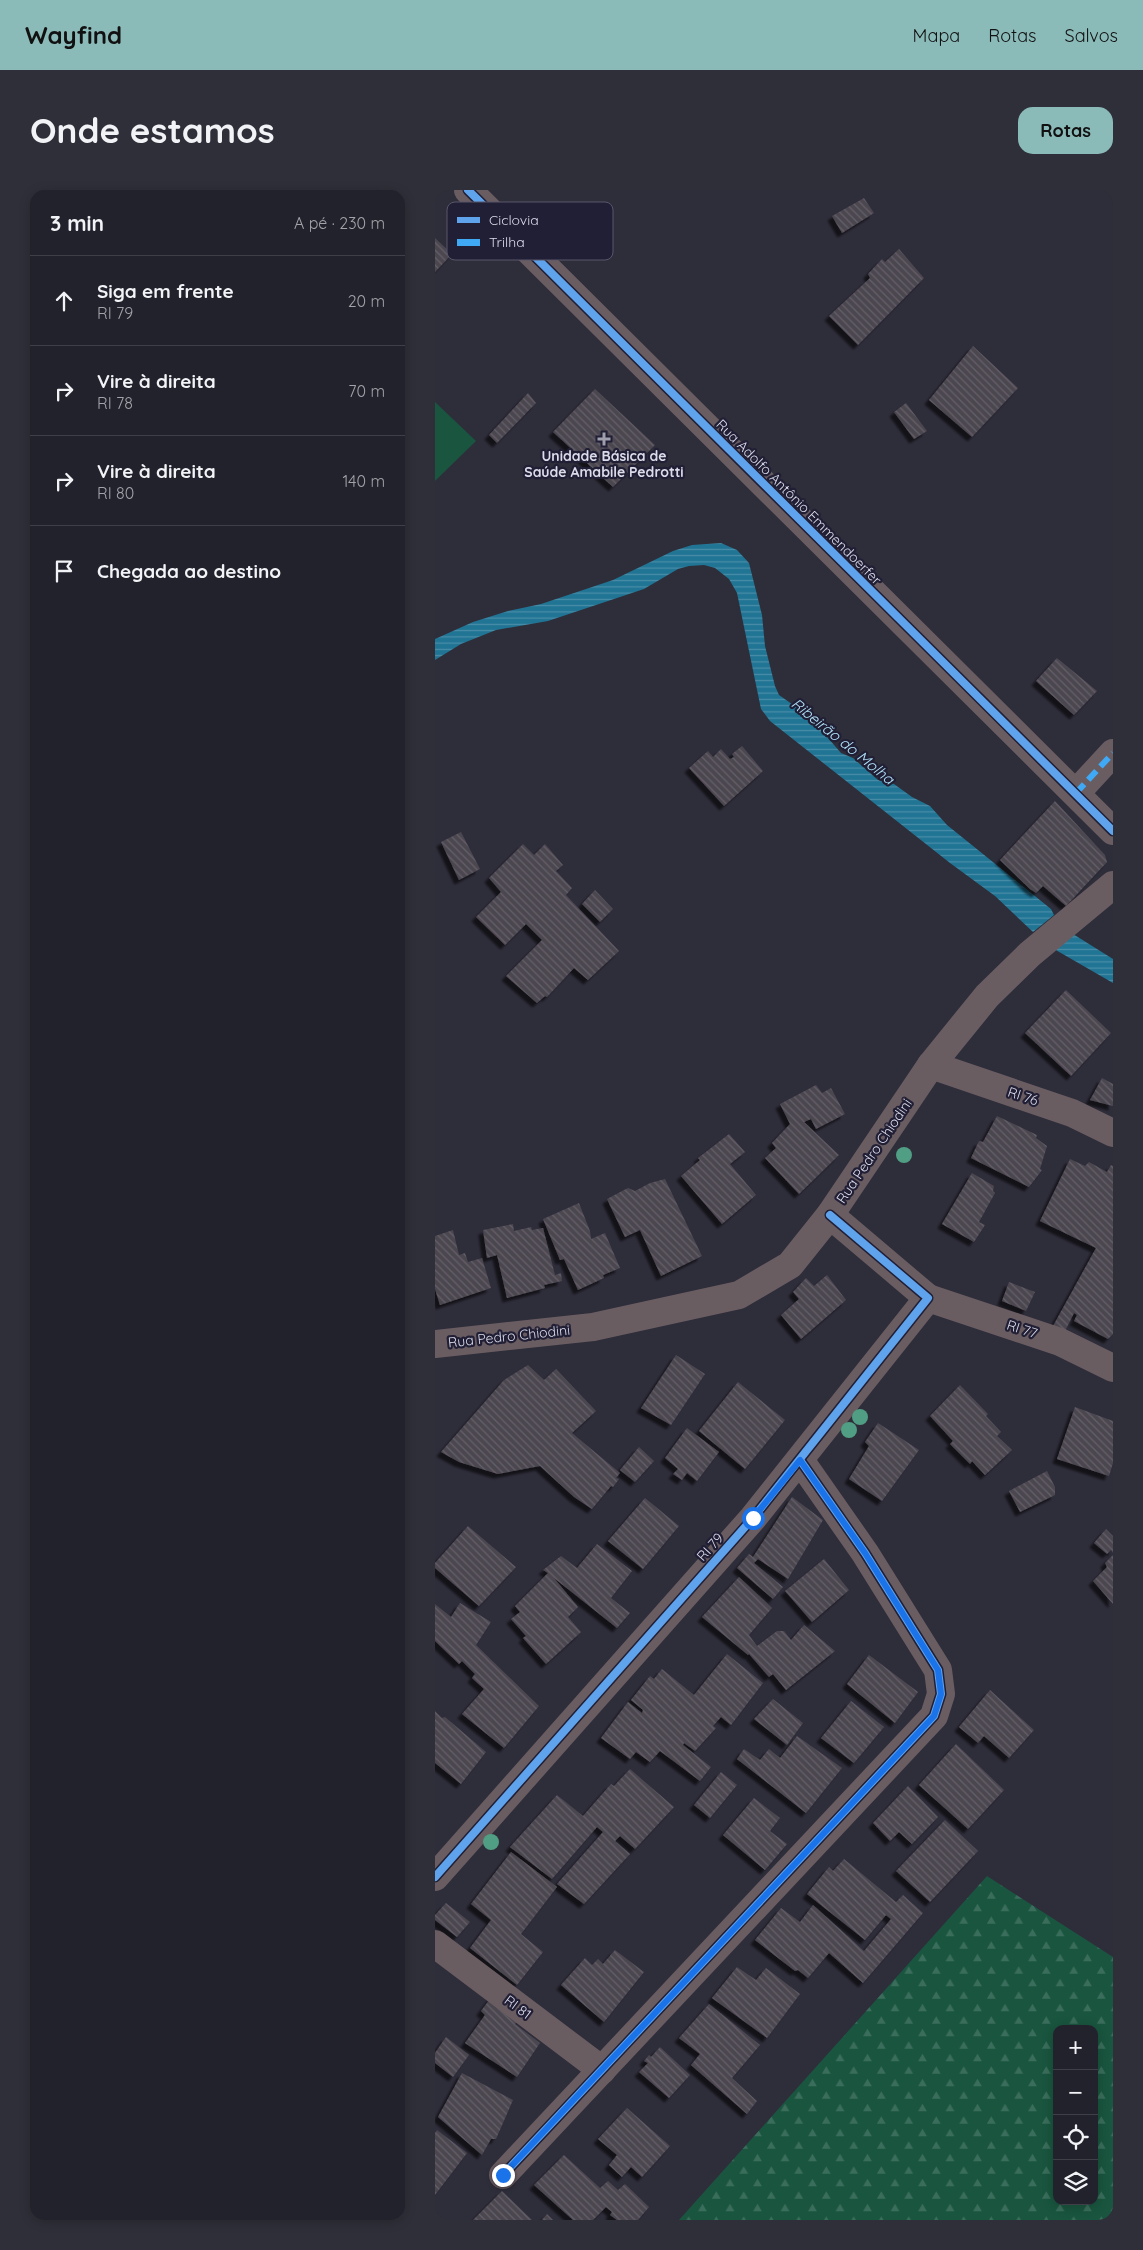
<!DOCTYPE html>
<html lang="pt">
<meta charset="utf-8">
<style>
:root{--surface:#22222c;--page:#2e2f38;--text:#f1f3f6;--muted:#a2a4a9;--line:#3f3f48;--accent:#8bbbb9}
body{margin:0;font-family:Quicksand,sans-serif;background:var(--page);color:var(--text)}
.controls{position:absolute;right:15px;bottom:15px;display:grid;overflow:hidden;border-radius:10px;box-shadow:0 2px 12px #0003}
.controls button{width:45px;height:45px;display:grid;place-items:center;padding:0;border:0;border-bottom:1px solid var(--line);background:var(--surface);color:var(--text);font:25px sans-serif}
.stop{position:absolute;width:15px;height:15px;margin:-11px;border:4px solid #1a73e8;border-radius:50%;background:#fff}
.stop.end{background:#1a73e8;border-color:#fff;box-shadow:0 1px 5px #0008}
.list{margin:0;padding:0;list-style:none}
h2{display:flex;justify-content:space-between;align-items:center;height:65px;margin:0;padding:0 20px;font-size:21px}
h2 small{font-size:16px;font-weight:400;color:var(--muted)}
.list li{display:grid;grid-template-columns:32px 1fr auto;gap:15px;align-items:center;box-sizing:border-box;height:90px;padding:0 20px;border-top:1px solid var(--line)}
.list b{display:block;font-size:19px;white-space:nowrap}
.list p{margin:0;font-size:16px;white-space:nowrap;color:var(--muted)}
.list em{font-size:16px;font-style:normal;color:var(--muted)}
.icon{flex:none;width:28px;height:28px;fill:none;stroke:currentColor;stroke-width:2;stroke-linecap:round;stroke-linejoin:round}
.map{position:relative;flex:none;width:678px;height:2030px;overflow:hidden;border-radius:15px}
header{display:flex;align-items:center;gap:30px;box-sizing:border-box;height:70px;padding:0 25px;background:var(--accent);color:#111}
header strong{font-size:24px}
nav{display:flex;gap:28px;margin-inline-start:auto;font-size:18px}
.intro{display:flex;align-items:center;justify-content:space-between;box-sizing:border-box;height:120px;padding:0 30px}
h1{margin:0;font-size:35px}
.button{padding:12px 22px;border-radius:15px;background:var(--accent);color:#111;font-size:18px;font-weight:700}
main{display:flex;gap:30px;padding:0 30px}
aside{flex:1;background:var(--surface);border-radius:15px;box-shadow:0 2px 12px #0003}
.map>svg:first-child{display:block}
.green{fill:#19553f}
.forest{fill:url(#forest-firs);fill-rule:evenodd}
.water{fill:url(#water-rules)}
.building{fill:url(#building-back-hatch);filter:url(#shadow)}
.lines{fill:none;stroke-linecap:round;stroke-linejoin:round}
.minor{stroke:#6a5d62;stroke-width:28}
.quiet{stroke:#3fa9f5;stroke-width:6;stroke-dasharray:12 6;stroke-linecap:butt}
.cycleway-casing{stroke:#211f35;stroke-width:11}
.cycleway{stroke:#60a3ed;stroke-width:8}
.tree{fill:#509e83}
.route{stroke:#1a73e8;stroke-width:6}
.poi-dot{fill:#9e9eac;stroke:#211f35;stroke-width:2}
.labels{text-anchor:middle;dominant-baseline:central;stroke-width:4.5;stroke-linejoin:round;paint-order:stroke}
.poi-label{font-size:14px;font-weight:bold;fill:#dbdbea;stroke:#211f35}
.street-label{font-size:14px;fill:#dbdbea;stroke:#211f35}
.water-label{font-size:15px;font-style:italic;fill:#b2e4fb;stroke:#211f35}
.key{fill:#211f35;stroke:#59576b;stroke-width:1}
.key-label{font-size:14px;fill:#dbdbea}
</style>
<header>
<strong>Wayfind</strong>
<nav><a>Mapa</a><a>Rotas</a><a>Salvos</a></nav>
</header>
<div class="intro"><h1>Onde estamos</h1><a class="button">Rotas</a></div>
<main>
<aside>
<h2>3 min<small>A pé · 230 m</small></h2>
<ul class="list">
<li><svg class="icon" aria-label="ahead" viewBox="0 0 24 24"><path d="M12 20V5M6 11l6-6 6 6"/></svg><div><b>Siga em frente</b><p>RI 79</p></div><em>20 m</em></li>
<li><svg class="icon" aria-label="right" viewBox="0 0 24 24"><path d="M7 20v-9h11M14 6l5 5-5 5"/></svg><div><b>Vire à direita</b><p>RI 78</p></div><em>70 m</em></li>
<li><svg class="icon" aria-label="right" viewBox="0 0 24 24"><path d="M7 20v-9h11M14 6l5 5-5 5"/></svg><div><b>Vire à direita</b><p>RI 80</p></div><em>140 m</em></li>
<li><svg class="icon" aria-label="arrive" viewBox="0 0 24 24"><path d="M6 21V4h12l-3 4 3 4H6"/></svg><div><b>Chegada ao destino</b></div></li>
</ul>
</aside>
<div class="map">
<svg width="678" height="2030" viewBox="0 0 678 2030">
<defs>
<pattern id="forest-firs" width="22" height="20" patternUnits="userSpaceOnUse" patternTransform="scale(1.25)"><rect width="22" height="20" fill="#19553f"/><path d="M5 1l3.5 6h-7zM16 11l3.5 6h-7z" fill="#3a6d5b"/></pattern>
<pattern id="water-rules" width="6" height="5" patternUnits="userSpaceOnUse" patternTransform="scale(1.25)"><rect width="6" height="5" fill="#207494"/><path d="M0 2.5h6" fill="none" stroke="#4a8ea8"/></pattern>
<pattern id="building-back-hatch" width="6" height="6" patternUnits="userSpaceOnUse" patternTransform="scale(1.25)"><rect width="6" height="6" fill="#4c4650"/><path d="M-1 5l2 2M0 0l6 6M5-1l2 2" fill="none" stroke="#656069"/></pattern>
<filter id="shadow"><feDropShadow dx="-4.5" dy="4.5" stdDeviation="1" flood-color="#0009"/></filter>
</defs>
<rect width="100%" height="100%" fill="#2e2d3a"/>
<path class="green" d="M0 212 41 251 0 291Z"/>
<path class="forest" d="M552 1686 678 1767V2030H244ZM622 1839H659V2011H622Z"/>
<g class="water">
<path d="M286 353 302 360 314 373 327 425 330 456 340 496 344 505 374 526 406 563 418 568 443 590 459 594 477 607 495 616 512 635 616 719 619 725 598 742 560 706 515 673 335 531 326 519 302 403 294 389 280 378 269 375 254 376 243 379 209 399 113 431 61 440 26 454 0 470V449L38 432 73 421 106 414 178 390 238 361 257 355Z"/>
<path d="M638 744 678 769V793L619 759Z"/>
</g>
<g class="building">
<path d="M429 8 439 23 407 43 397 26Z"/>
<path d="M0 48 17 64 0 82Z"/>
<path d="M464 59 489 88 423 155 394 126 435 88 433 84 447 69 450 72Z"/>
<path d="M538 156 583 198 537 247 494 210Z"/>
<path d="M160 199 220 255 178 297 118 242Z"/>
<path d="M93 203 101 213 62 253 54 245Z"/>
<path d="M471 213 492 241 479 249 459 222Z"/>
<path d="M622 468 662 501 639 525 601 491Z"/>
<path d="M307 556 328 581 289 616 254 578 273 561 278 567 286 559 295 569 299 567 297 564Z"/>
<path d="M620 611 670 665 672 672 631 716 608 696 601 703 595 699 565 670Z"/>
<path d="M26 642 45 679 24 690 6 652Z"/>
<path d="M88 654 99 665 110 654 128 675 121 681 137 698 131 705 184 761 153 790 139 778 112 807 110 806 102 813 71 786 107 750 91 734 70 755 41 727 66 702 54 688Z"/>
<path d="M160 700 178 719 165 732 147 714Z"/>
<path d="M631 800 676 843 636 886 590 843Z"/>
<path d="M667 888 678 894V916L655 910Z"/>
<path d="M381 895 387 903 396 898 410 924 381 939 376 929 369 932 404 965 364 1004 330 968 341 958 337 953 355 934 345 914Z"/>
<path d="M562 926 602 945 601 948 612 956 605 979 607 980 594 997 536 968 544 951 548 952Z"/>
<path d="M294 944 310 962 295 974 321 1005 287 1034 246 986 265 970 263 968Z"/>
<path d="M635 969 650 976 654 972 672 982 676 975 678 976V1144L673 1149 639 1131 642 1125 639 1123 630 1141 618 1136 661 1058 605 1031Z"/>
<path d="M537 983 559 996 558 1001 560 1003 544 1032 550 1035 539 1052 507 1034Z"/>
<path d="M230 989 267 1066 226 1086 205 1040 190 1047 172 1009 189 1000 193 998 200 1001 215 993Z"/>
<path d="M144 1013 155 1041 156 1049 170 1043 185 1078 168 1085 169 1088 143 1100 129 1069 125 1070 108 1029Z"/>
<path d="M78 1034 79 1041 96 1037 97 1040 108 1038 120 1085 126 1083 127 1091 109 1095 110 1098 72 1108 62 1065 52 1068 48 1040Z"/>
<path d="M18 1040 24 1065 30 1063 33 1072 47 1068 56 1098 5 1115 0 1099V1046Z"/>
<path d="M392 1085 411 1110 366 1149 346 1125 364 1109 358 1102 371 1088 379 1096Z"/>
<path d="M574 1092 600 1102 591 1121 567 1111Z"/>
<path d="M241 1165 270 1184 236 1235 206 1218Z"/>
<path d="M93 1175 109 1190 121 1179 161 1221 137 1243 185 1283 181 1288 184 1289 178 1297 176 1296 157 1319 139 1307 105 1276 63 1284 24 1272 6 1262 69 1190Z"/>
<path d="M303 1192 350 1230 310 1279 264 1241Z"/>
<path d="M525 1195 553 1224 551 1226 566 1242 562 1246 577 1260 550 1285 537 1271 535 1274 515 1254 518 1251 495 1226Z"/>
<path d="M640 1217 678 1231V1273L674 1286 622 1269Z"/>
<path d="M443 1233 484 1260 447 1311 414 1289 434 1256 430 1252Z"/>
<path d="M252 1238 284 1262 262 1291 252 1283 247 1290 238 1284 243 1279 230 1268Z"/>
<path d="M204 1257 219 1271 200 1292 185 1280Z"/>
<path d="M612 1281 620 1297V1305L585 1322 574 1301Z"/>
<path d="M357 1307 388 1330 353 1389 323 1369 319 1373 348 1397 338 1409 302 1378 314 1364 318 1367Z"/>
<path d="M210 1308 244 1336 208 1379 173 1351Z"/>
<path d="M33 1336 81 1377 44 1416 0 1378V1373Z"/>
<path d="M671 1339 678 1346V1363L676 1360 672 1364 659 1353Z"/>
<path d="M162 1354 197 1381 176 1408 195 1423 182 1438 119 1388 143 1417 133 1427 146 1442 111 1474 88 1448 91 1446 76 1429 85 1422 80 1416 113 1383 108 1380 126 1366 142 1378Z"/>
<path d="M678 1365V1414L658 1391 672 1377 670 1373Z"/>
<path d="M389 1369 414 1400 377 1432 350 1401Z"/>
<path d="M304 1387 337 1418 314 1445 322 1456 342 1441H349L356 1450 369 1435 400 1461 351 1500 338 1484 334 1487 314 1464 313 1465 267 1427Z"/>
<path d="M25 1413 56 1432 41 1455 104 1516 69 1558 27 1524 49 1499 37 1488 40 1484 27 1471 24 1474 0 1451V1414L16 1427Z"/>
<path d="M292 1464 328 1493 296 1535 286 1527 278 1536 281 1538 260 1561 249 1553 248 1555 276 1577 265 1591 225 1561 215 1572 201 1562 195 1569 166 1548 193 1512 207 1523 208 1520 196 1510 215 1486 219 1489 227 1479 259 1505Z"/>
<path d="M434 1465 483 1502 460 1533 412 1494Z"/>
<path d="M555 1500 599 1540 574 1568 549 1546 543 1553 524 1537Z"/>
<path d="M338 1509 368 1533 352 1555 319 1529Z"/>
<path d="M416 1511 449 1537 419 1573 386 1548Z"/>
<path d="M0 1521 7 1528 10 1527 51 1562 26 1594 0 1573Z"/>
<path d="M362 1546 407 1578 371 1623 302 1569 309 1559 325 1570 334 1559 345 1568Z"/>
<path d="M521 1554 569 1600 533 1639 484 1595Z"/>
<path d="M195 1579 239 1617 200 1659 185 1646 180 1651 195 1664 149 1714 122 1694 168 1642 162 1637 117 1689 75 1657 122 1605 148 1626 176 1594 179 1596Z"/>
<path d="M286 1582 302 1595 275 1628 259 1615Z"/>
<path d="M473 1596 503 1627 477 1654 464 1642 455 1651 438 1633Z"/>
<path d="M319 1608 345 1628 335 1641 352 1654 330 1680 288 1645Z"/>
<path d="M510 1630 543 1661 495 1712 461 1681Z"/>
<path d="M76 1662 122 1697 86 1744 108 1762 82 1795 35 1758 56 1730 36 1714Z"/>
<path d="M409 1669 461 1712 468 1705 488 1723 428 1793 394 1763 373 1788 363 1780 360 1781 320 1750 346 1718 365 1732 378 1715 429 1761 456 1729 451 1725 430 1750 372 1704 394 1677 398 1681Z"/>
<path d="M11 1713 35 1732 22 1747 0 1730V1725Z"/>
<path d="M180 1760 209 1782 169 1832 126 1795 150 1768 157 1775 163 1769 168 1774Z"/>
<path d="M302 1777 321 1790 331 1778 365 1804 332 1848 277 1808Z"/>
<path d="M61 1801 90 1823 80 1834 105 1853 82 1887 30 1853 50 1825 46 1821Z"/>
<path d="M274 1814 325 1855 297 1888 322 1911 312 1924 256 1875 265 1864 244 1848Z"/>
<path d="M11 1847 34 1865 18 1887 0 1873V1863Z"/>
<path d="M225 1857 255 1885 234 1908 204 1882 213 1873 209 1871 214 1865 216 1867Z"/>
<path d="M27 1883 78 1910 61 1949H56L47 1965 3 1927Z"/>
<path d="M192 1918 235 1956 207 1987 196 1977 187 1987 174 1975 182 1965 163 1949Z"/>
<path d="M2 1940 32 1963 0 2005V1943Z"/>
<path d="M129 1965 165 1998 173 1991 183 2000 190 1994 214 2017 203 2030H182L175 2025 177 2022 171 2017 158 2030H138L99 1995Z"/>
<path d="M67 2001 97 2030H38Z"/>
<path d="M112 2024 118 2030H107Z"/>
</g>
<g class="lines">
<g class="minor">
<path d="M33 0 678 641"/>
<path d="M641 603 678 563"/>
<path d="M496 875 637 923 678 943"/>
<path d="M493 1108 625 1152 678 1178"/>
<path d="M0 1154 158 1137 304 1105 355 1075 395 1025 496 875 552 806 595 764 678 695"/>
<path d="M0 1687 318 1328 493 1108 395 1025"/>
<path d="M0 1754 167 1880"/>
<path d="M68 1985 499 1526 506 1504 503 1480 430 1363 365 1270"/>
</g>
<path class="quiet" d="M641 603 678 563"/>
<g class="cycleway-casing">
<g id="cycleway">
<path d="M33 0 678 641"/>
<path d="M0 1687 318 1328 493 1108 395 1025"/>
<path d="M68 1985 499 1526 506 1504 503 1480 430 1363 365 1270"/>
</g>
</g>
<use href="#cycleway" class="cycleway"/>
</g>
<g class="tree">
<circle cx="469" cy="965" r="8"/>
<circle cx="425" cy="1227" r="8"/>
<circle cx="414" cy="1240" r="8"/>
<circle cx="56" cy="1652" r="8"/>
</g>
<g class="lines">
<path class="route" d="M68 1985 499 1526 506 1504 503 1480 430 1363 365 1270 318 1328"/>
</g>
<path class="poi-dot" d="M166.5 241.5h5v5h5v5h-5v5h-5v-5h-5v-5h5z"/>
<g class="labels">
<g class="poi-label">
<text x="169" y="266">Unidade Básica de<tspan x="169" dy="16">Saúde Amabile Pedrotti</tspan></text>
</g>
<g class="street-label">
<text transform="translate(364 312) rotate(45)">Rua Adolfo Antônio Emmendoerfer</text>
<text transform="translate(588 906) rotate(18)">RI 76</text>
<text transform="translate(439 961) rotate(-56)">Rua Pedro Chiodini</text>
<text transform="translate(587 1139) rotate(18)">RI 77</text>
<text transform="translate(74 1146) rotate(-6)">Rua Pedro Chiodini</text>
<text transform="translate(275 1357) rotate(-48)">RI 79</text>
<text transform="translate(83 1817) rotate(37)">RI 81</text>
</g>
<g class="water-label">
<text transform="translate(408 551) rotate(39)">Ribeirão do Molha</text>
</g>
</g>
<rect x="12" y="12" width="166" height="58" rx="8" class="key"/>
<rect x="22" y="27" width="23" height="6" fill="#60a3ed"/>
<rect x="22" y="49" width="23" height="7" fill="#3fa9f5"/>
<g class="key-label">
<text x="54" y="35">Ciclovia</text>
<text x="54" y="57">Trilha</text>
</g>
</svg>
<div class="controls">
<button>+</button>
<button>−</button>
<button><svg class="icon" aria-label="locate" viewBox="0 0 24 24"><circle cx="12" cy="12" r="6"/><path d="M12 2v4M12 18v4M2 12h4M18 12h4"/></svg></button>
<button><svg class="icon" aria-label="layers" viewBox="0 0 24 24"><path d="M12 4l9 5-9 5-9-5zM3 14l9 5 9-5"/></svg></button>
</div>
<div class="stop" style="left:318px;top:1328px"></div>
<div class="stop end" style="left:68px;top:1985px"></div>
</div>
</main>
